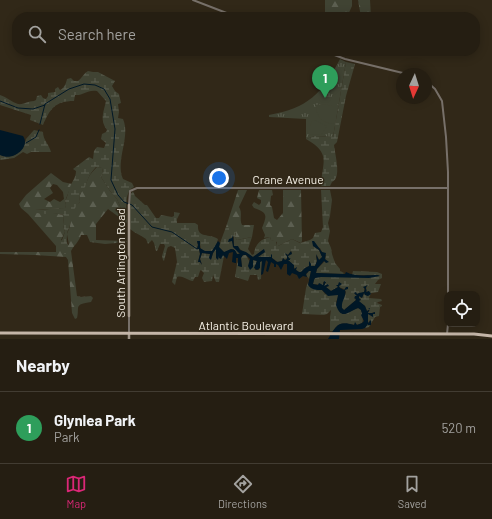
<!DOCTYPE html>
<style>
:root{--surface:#251e12;--page:#312b20;--text:#f1f3f6;--muted:#a3a29f;--line:#423c32;--accent:#db2777}
body{margin:0;font-family:Barlow,sans-serif;background:var(--page);color:var(--text)}
.controls{position:absolute;right:12px;bottom:12px;display:grid;overflow:hidden;border-radius:8px;box-shadow:0 2px 10px #0003}
.controls button{width:36px;height:36px;display:grid;place-items:center;padding:0;border:0;border-bottom:1px solid var(--line);background:var(--surface);color:var(--text);font:20px sans-serif}
.compass{position:absolute;left:396px;top:68px;width:36px;height:36px;border-radius:50%;background:var(--surface);box-shadow:0 2px 10px #0003;rotate:184deg}
.you{position:absolute;left:219px;top:178px;width:14px;height:14px;margin:-10px;border:3px solid #fff;border-radius:50%;background:#1a73e8;box-shadow:0 0 0 6px #1a73e833}
.badge{display:grid;place-items:center;width:26px;height:26px;border-radius:50%;background:var(--accent);color:#fff;font-size:13px;font-weight:700}
.pin{position:absolute;translate:-50% -33px;filter:drop-shadow(0 1px 2px #0008)}
.pin::after{content:'';position:absolute;top:21px;width:14px;height:12px;background:inherit;clip-path:polygon(0 0,100% 0,50% 100%)}
.list{margin:0;padding:0;list-style:none}
h2{display:flex;justify-content:space-between;align-items:center;height:52px;margin:0;padding:0 16px;font-size:17px}
h2 small{font-size:13px;font-weight:400;color:var(--muted)}
.list li{display:grid;grid-template-columns:26px 1fr auto;gap:12px;align-items:center;box-sizing:border-box;height:72px;padding:0 16px;border-top:1px solid var(--line)}
.list b{display:block;font-size:15px;white-space:nowrap}
.list p{margin:0;font-size:13px;white-space:nowrap;color:var(--muted)}
.list em{font-size:13px;font-style:normal;color:var(--muted)}
.icon{flex:none;width:22px;height:22px;fill:none;stroke:currentColor;stroke-width:2;stroke-linecap:round;stroke-linejoin:round}
.map{position:relative;flex:none;width:492px;height:339px;overflow:hidden}
.search{position:absolute;background:var(--surface);box-shadow:0 2px 10px #0003;left:12px;right:12px;top:12px;height:44px;display:flex;align-items:center;gap:10px;box-sizing:border-box;padding:0 14px;border-radius:16px;color:var(--muted);font-size:15px}
.sheet{height:124px;background:var(--surface)}
nav{display:flex;justify-content:space-around;align-items:center;box-sizing:border-box;height:56px;border-top:1px solid var(--line);background:var(--surface);font-size:11px;color:var(--muted)}
nav a{display:grid;justify-items:center;gap:2px}
nav .on{color:var(--accent)}
.map>svg:first-child{display:block}
.grass{fill:url(#grass-tufts)}
.forest{fill:url(#forest-firs);fill-rule:evenodd}
.wetland{fill:url(#wetland-marsh)}
.pitch{fill:#404333}
.water{fill:#001726}
.lines{fill:none;stroke-linecap:round;stroke-linejoin:round}
.stream{stroke:#001726;stroke-width:1}
.tertiary{stroke:#777069;stroke-width:2}
.secondary{stroke:#a3988c;stroke-width:2.5}
.primary{stroke:#c5b6a8;stroke-width:3}
.labels{text-anchor:middle;dominant-baseline:central;stroke-width:3;stroke-linejoin:round;paint-order:stroke}
.street-label{font-size:12px;fill:#f6f1e6;stroke:#312818}
</style>
<div class="map">
<svg width="492" height="339" viewBox="0 0 492 339">
<defs>
<pattern id="grass-tufts" width="24" height="20" patternUnits="userSpaceOnUse"><rect width="24" height="20" fill="#404333"/><path d="M3 7l-1-3M5 7V3M7 7l1-3M15 17l-1-3M17 17v-4M19 17l1-3" fill="none" stroke="#5c5f51"/></pattern>
<pattern id="forest-firs" width="22" height="20" patternUnits="userSpaceOnUse"><rect width="22" height="20" fill="#404333"/><path d="M5 1l3.5 6h-7zM16 11l3.5 6h-7z" fill="#5c5f51"/></pattern>
<pattern id="wetland-marsh" width="20" height="14" patternUnits="userSpaceOnUse"><rect width="20" height="14" fill="#404333"/><path d="M1 5h8M5 5V1M11 12h8M15 12V8" fill="none" stroke="#5c5f51"/></pattern>
</defs>
<rect width="100%" height="100%" fill="#312818"/>
<path class="grass" d="M340 59 346 62 333 137 315 136 306 139V119L269 117V115C308 108 322 94 340 59Z"/>
<g class="forest">
<path d="M325 0H352V6L347 17H325Z"/>
<path d="M358 0H370L371 17H361Z"/>
<path d="M97 167 102 168 103 173 101 177 110 191 117 199 127 223 108 209 96 224V240L127 241V242L105 244 90 242 87 235H81C79 242 74 245 71 251L77 296 81 297 91 296 93 298 91 302C73 305 80 306 77 318L75 319 72 313 68 260 66 257 35 255 0 254V252H56V246L28 214 21 208 19 204 26 195 51 173 63 182 72 184 65 201 66 205 65 208 35 210 64 215 63 225 65 232 61 240 69 245 67 234 70 226 71 216 75 206 80 202C79 193 81 193 85 186 89 177 88 176 97 167ZM53 184 57 185 63 192 64 199 60 202 54 199 50 202 44 199 53 193 50 188Z"/>
<path d="M238 190H247L239 207C243 213 239 219 242 225H254L252 237 237 240 235 237 236 233 226 227Z"/>
<path d="M259 190H272L273 195 271 196 270 205 272 207 274 218 277 220 283 213V190H301L302 241 301 243 292 239 278 246H277V242L271 240 270 237 264 238 265 235 262 228C267 215 268 213 254 208L252 205 254 202 259 205 261 203V200L257 198Z"/>
</g>
<g class="wetland">
<path d="M346 62 355 64 346 96 337 142 334 145C335 155 342 178 332 182L330 186H321C322 162 332 154 306 139L315 136 333 137Z"/>
<path d="M88 71 93 72H98L115 81 112 86 115 91 119 94 121 103 118 104 119 112 118 118 123 119C131 137 115 160 123 179L132 183 134 187C123 192 127 213 127 223L117 199 110 191 101 177 103 173 102 168 96 167C88 176 89 177 85 187 81 194 79 193 80 202 72 209 73 216 70 225 69 229 67 231 67 235 66 243 69 243 66 254H64L61 251 60 245 65 232 63 225 64 215C54 212 44 216 34 212L35 210C45 210 55 208 65 208L66 205 65 201C68 196 68 192 70 187 72 181 76 178 76 171L73 169 89 157 93 159 94 151 97 147 104 148 106 143 101 139 102 134 106 132 107 130C99 120 104 111 106 101L97 91C87 89 83 96 75 95L74 101C55 101 50 109 43 125L30 120 31 115 0 105V95C7 97 11 102 18 104 23 105 28 101 34 101L36 100 37 96 41 95 43 98 46 99 48 96V93L55 92V89L58 87 60 90C64 88 66 84 67 79L71 78 74 81H78C82 78 84 73 88 71Z"/>
<path d="M34 130 43 132C43 140 49 144 51 152H31L27 154 23 152 14 158 0 160V155H15C20 150 25 147 26 139Z"/>
<path d="M321 190H330L332 200 330 216 328 223 330 231 328 241 331 248 332 254 335 263 340 269V271L344 273 343 274 316 273 317 269 325 261 326 255 322 252 320 248 313 246 319 250 322 257 319 260 317 255 316 257 317 261 315 266H310L311 264 309 263V266L305 268 301 272H299C294 269 293 264 288 260L289 259 288 256 292 253 291 251 288 255 285 254 288 257 285 260 283 258 282 261 278 262 272 258 271 256V257H257L261 255 264 249 253 257C249 254 241 251 238 247L234 246V236L229 242 232 240 234 248 240 253 237 254 234 249H231L225 253 219 247 220 243 226 227 232 228 236 230 235 237 237 240 252 237 248 249 252 255 254 254C255 244 261 239 270 237L271 240 276 241 277 246H278L292 239 300 243 310 240 313 238 315 233 321 232 323 227Z"/>
<path d="M133 191 135 196 145 205H147L156 218H159L161 215 172 217 174 216V212L180 213 177 219V223H195L198 225C197 239 209 233 218 239L216 246 212 251 205 252 201 249 200 244 197 241 198 245 197 249H199L200 254 198 262H200L202 264 200 259 202 253 210 254 211 259 214 251 216 249V258L219 254 220 257 223 255 224 256 219 282H216L213 275 212 281 204 282 202 278 204 273 201 270 200 271 198 277H195L193 281C188 281 183 275 177 277L175 285 172 282 177 262 175 248 171 246 168 247 167 249 164 261 163 260 162 256 165 246 164 244H160L157 251H156L154 243 152 240 148 244 146 239C140 235 135 233 130 229V195Z"/>
<path d="M243 255H246L252 266 253 260 257 261 255 267V270H259L260 262 262 261 261 279 258 280 257 275H250L248 281 235 277 237 264 238 261V266L242 267 241 258Z"/>
<path d="M309 271H311L308 283 311 288 322 290 325 294 339 295 336 302 341 313 343 314C349 313 354 308 360 308 362 311 364 320 362 323 352 329 342 316 333 331H330V317L331 310 327 314 324 315 302 314 306 288 309 279 306 275Z"/>
<path d="M353 271 377 272 382 274V278L378 280 375 284H381L378 292 371 293 369 298 381 299 382 301 378 302 377 303 382 305V306L380 307 379 316 375 317 369 327 365 328 367 324 370 323V320L368 323V314L371 315 375 312 372 313H368L370 310 367 311 365 306 359 302V300H361L358 297 359 296 362 298 364 293 368 296 369 291 367 292 366 290 367 285 364 288V292L357 295 354 293 357 296 355 298 356 300 344 310 342 308 341 304 346 292 344 289 339 287V284L338 287 331 291 326 287 329 286H324L326 282H323V285L313 284 314 279 317 277H374L373 275H352Z"/>
</g>
<g class="pitch">
<path d="M324 104 332 106 334 107V124C322 123 316 117 316 105Z"/>
<path d="M314 120 327 126 321 135 310 134V126L312 121Z"/>
</g>
<g class="water">
<path d="M0 130 23 136C31 147 13 162 0 155Z"/>
<path d="M233 235 234 246H238L240 250 246 252 253 257 264 249 265 252 258 257H271V254L272 255V258L277 262 282 261 283 258 285 260 287 259V256L286 255 285 253 288 255 291 251 292 254 288 256 289 258H291L289 259H290V260H288L294 265V269L297 267 296 270 299 272H301L305 268 309 266V261L311 264V266H315L317 261 316 254 319 260 322 257 319 250 313 246 312 241H314L322 252 326 253 325 259 329 262 326 263 324 261 317 269 316 273 345 274 346 272C355 277 368 275 378 275L380 276 369 278 321 277 315 278 314 280 313 284 318 285 319 283 323 285 324 281 326 282 324 286 328 284 329 286 326 287 331 291 338 287 336 285H338L339 282 342 284 339 286 340 288 344 290 346 287H348V289L345 290C347 296 341 301 342 308L344 310 356 300 355 298 354 299 355 296H357L354 293 356 292 357 294 359 293 364 292 365 289 363 287 368 285 366 287V290L367 289 366 292 369 291 371 294 368 296 365 295 364 293 362 298 359 296V298L361 300 359 301 365 306 367 311 370 309 368 308H370L368 313H372L375 312V314H373V317L368 314V323L371 320V325H368V324L365 328 362 329 340 330 339 339H328C336 326 338 320 354 325L355 322 357 325 362 323 364 321 361 315 362 314 361 310 358 308C347 313 341 320 336 305L338 295 328 296 322 290C316 290 312 290 308 285L311 271H309L306 274 307 277 303 276 299 279 297 275 292 273 290 276 287 274V264H284L281 270 278 265 276 264V267H274V264L271 262 268 272 266 271 268 262 266 260 263 274 261 275 262 261 260 262V268L257 270 254 268 257 261 253 260V267L250 270 248 266 250 259 246 255H243L241 258 242 267 238 266V258H236V263H235L232 262 233 252 229 253 227 259 223 255 221 259 219 258V256L218 260 216 258V249L213 253 211 260 209 258 210 254 202 253 200 259 202 265 200 262H198L200 254 199 249H197L198 245 197 241H200V248L205 251H212L218 241 220 243 219 247 224 252 231 249 235 250 237 254H240L233 247 232 241 228 242 229 239 232 238Z"/>
</g>
<g class="lines">
<g class="stream">
<path d="M0 101 18 108 33 109 45 105"/>
<path d="M40 124 45 104 69 89 84 84 95 85 104 89 110 99 115 129 111 180 118 195 124 202 132 205 152 227 172 232 197 249"/>
<path d="M26 143 36 137 39 130"/>
</g>
<g class="tertiary">
<path d="M193 0 237 17"/>
<path d="M324 51 345 59 407 74"/>
<path d="M426 81 435 89 442 101 446 137 448 172V294"/>
<path d="M129 205 130 191 137 188H448"/>
<path d="M129 316V333"/>
<path d="M447 334 448 324"/>
</g>
<g class="secondary">
<path d="M129 205V316"/>
<path d="M129 334V339"/>
</g>
<path class="primary" d="M0 333 474 334 492 336"/>
</g>
<g class="labels">
<g class="street-label">
<text x="288" y="179">Crane Avenue</text>
<text transform="translate(120 263) rotate(-90)">South Arlington Road</text>
<text x="246" y="325">Atlantic Boulevard</text>
</g>
</g>
</svg>
<div class="controls">
<button><svg class="icon" aria-label="locate" viewBox="0 0 24 24"><circle cx="12" cy="12" r="6"/><path d="M12 2v4M12 18v4M2 12h4M18 12h4"/></svg></button>
</div>
<svg class="compass" viewBox="-18 -18 36 36"><path d="M0-13l5 13h-10z" fill="#e53935"/><path d="M0 13l5-13h-10z" fill="#a3a29f"/></svg>
<div class="you"></div>
<div class="pin badge" style="left:325px;top:98px;background:#2e9e5b">1</div>
<div class="search"><svg class="icon" aria-label="search" viewBox="0 0 24 24"><circle cx="10" cy="10" r="6"/><path d="M15 15l6 6"/></svg>Search here</div>
</div>
<section class="sheet">
<h2>Nearby<small></small></h2>
<ul class="list">
<li><span class="badge" style="background:#2e9e5b">1</span><div><b>Glynlea Park</b><p>Park</p></div><em>520 m</em></li>
</ul>
</section>
<nav>
<a class="on"><svg class="icon" aria-label="map" viewBox="0 0 24 24"><path d="M3 6l6-2 6 2 6-2v14l-6 2-6-2-6 2zM9 4v14M15 6v14"/></svg>Map</a>
<a><svg class="icon" aria-label="directions" viewBox="0 0 24 24"><path d="M12 3l9 9-9 9-9-9zM9 14v-3h6M13 9l2 2-2 2"/></svg>Directions</a>
<a><svg class="icon" aria-label="saved" viewBox="0 0 24 24"><path d="M7 4h10v16l-5-4-5 4z"/></svg>Saved</a>
</nav>
